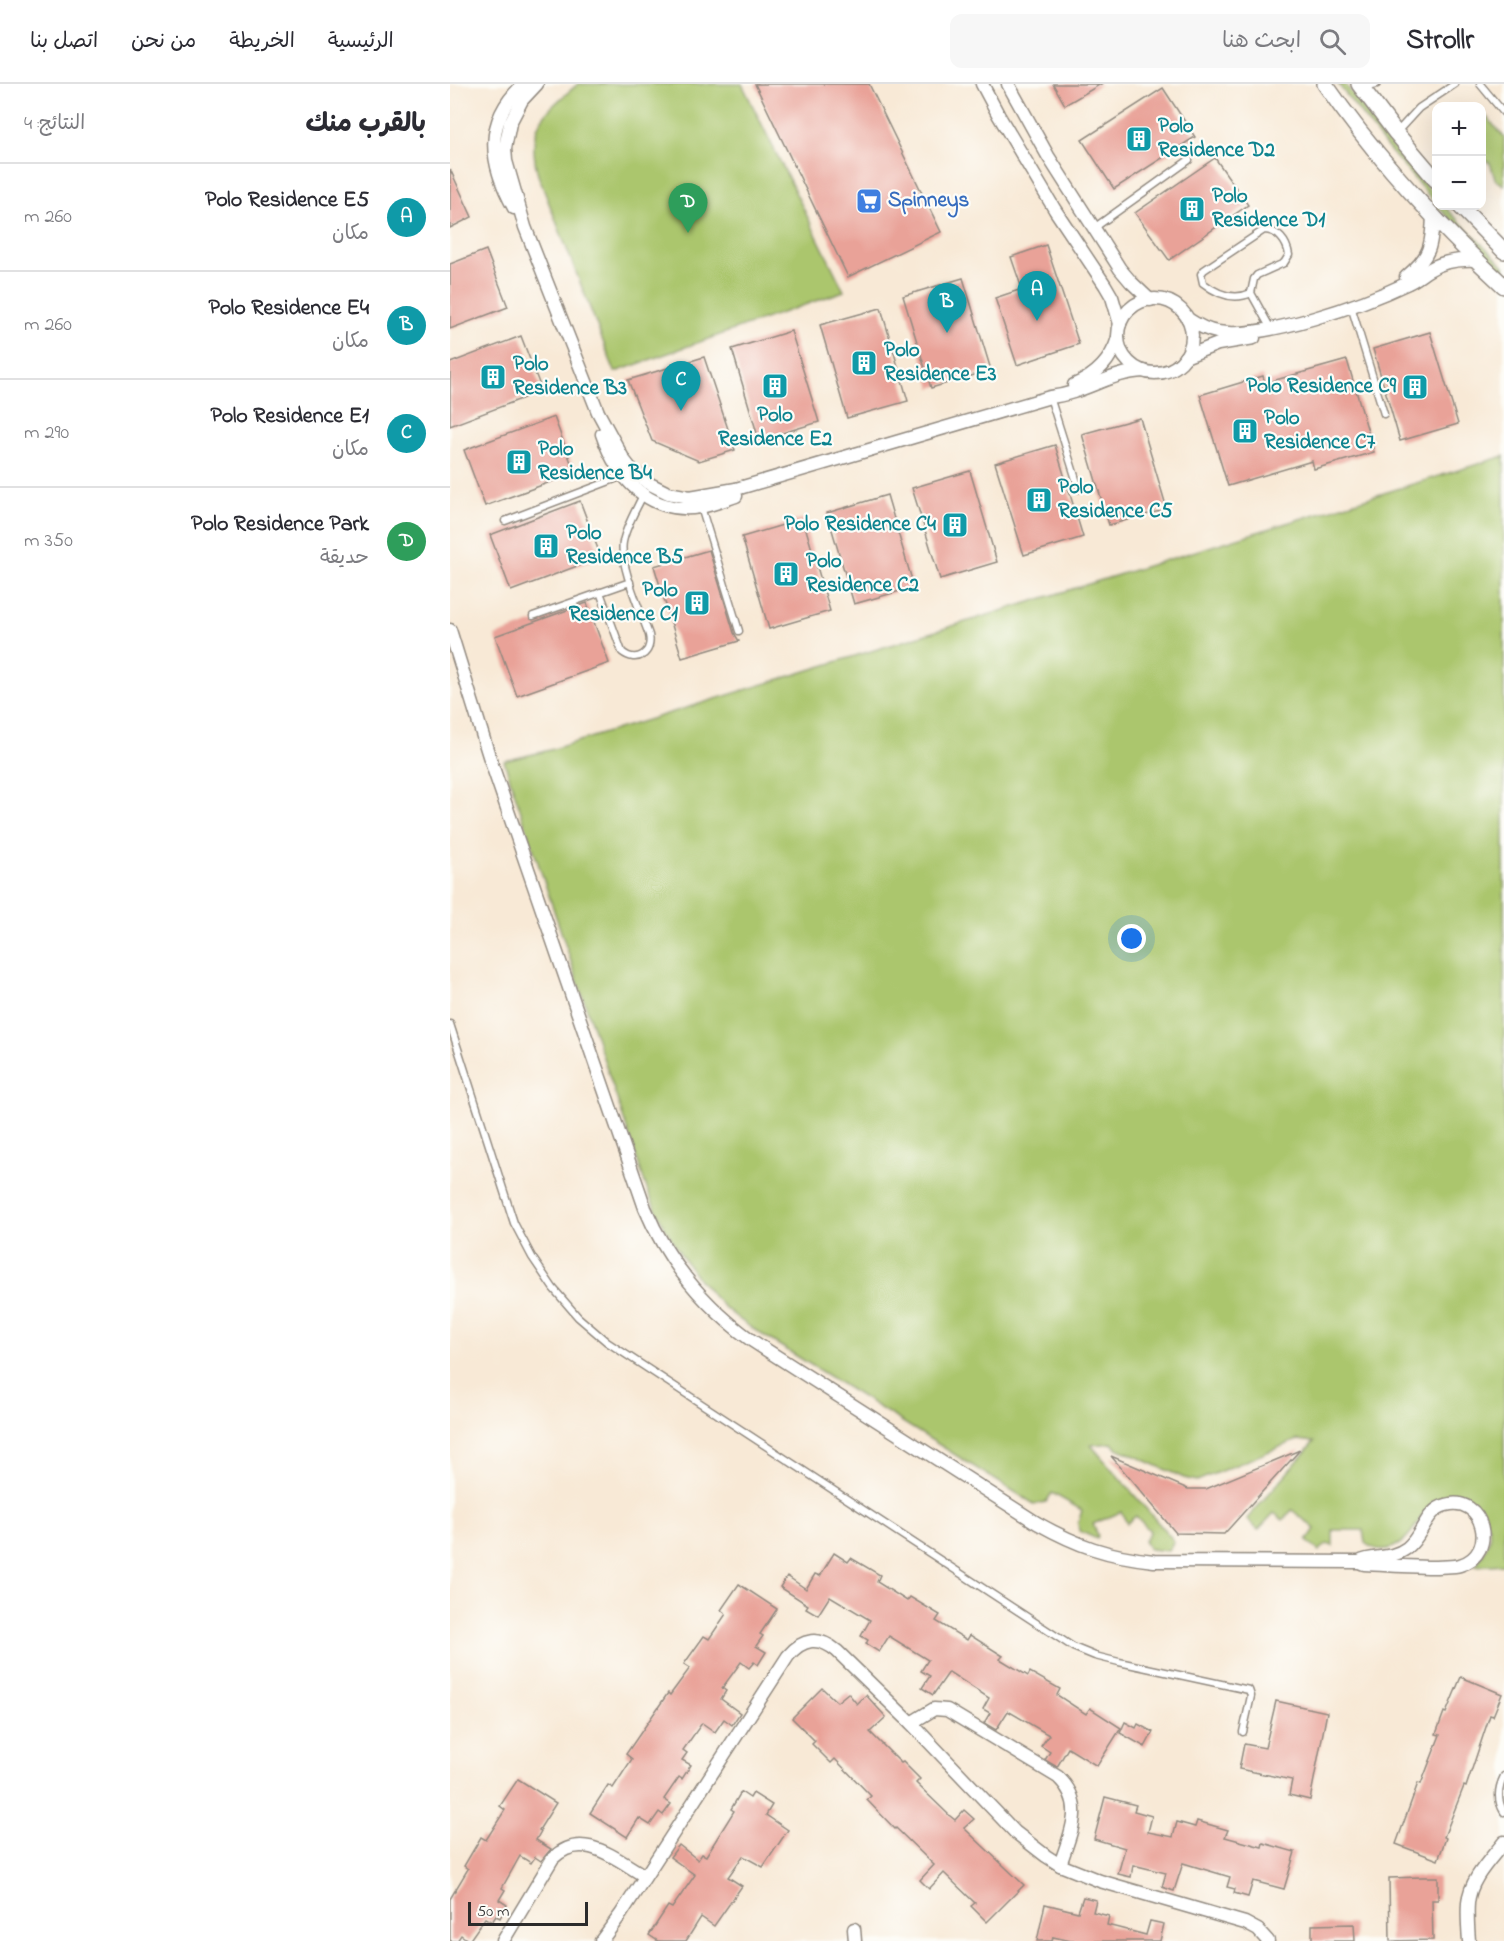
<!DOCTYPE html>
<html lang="ar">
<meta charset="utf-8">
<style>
:root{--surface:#fff;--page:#f7f7f7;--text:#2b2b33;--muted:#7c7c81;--line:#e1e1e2;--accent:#c8321e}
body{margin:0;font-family:"Indie Flower","Playpen Sans Arabic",sans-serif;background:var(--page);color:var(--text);direction:rtl}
.controls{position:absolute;right:18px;top:18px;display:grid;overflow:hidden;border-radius:12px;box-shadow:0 6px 24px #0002}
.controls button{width:54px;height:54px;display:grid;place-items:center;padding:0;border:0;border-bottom:2px solid var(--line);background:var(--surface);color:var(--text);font:30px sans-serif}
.scale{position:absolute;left:18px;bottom:15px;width:120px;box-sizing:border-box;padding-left:6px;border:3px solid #2b2b2b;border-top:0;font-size:16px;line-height:21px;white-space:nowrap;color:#2b2b2b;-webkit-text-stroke:4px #fdfcf7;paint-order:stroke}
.you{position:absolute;left:682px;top:855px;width:21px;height:21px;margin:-15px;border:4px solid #fff;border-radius:50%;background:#1a73e8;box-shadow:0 0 0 9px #1a73e833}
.badge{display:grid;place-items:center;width:39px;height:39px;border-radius:50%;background:var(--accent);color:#fff;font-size:20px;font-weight:700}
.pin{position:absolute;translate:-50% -50px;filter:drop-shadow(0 2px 3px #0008)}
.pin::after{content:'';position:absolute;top:32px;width:21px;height:18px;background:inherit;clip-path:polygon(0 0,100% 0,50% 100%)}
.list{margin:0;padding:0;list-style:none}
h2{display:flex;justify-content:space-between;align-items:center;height:78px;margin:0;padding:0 24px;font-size:26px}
h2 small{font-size:20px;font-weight:400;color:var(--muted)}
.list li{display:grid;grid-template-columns:39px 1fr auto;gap:18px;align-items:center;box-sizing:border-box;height:108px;padding:0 24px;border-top:2px solid var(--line)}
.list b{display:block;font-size:22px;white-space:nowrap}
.list p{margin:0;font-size:20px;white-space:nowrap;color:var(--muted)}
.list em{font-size:20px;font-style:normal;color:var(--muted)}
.icon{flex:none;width:33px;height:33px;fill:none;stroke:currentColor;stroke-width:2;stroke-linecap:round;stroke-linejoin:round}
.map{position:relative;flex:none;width:1054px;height:1857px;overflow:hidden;direction:ltr}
header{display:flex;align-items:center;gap:36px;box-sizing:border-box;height:84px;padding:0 30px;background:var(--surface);border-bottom:2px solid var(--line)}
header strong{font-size:28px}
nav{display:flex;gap:33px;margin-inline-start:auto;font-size:21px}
.search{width:420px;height:54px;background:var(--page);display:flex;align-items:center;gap:15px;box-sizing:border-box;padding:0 21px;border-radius:12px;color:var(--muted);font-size:22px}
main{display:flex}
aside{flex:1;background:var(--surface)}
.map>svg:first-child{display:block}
.green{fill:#abc66d;stroke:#6b784c;stroke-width:1.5}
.building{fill:#e9a298}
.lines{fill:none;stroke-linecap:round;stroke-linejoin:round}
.service-casing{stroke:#928a80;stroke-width:9}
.minor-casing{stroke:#928a80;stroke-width:15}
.tertiary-casing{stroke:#928a80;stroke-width:18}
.service{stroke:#fff;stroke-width:6}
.minor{stroke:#fff;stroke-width:12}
.tertiary{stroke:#fff;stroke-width:15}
.labels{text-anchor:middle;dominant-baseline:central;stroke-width:4.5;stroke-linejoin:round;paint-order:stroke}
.culture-label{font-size:21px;font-weight:bold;fill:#0d838f;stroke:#fdfcf7;text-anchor:start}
.shop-label{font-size:21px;font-weight:bold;fill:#366cbe;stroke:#fdfcf7;text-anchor:start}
</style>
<header>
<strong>Strollr</strong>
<div class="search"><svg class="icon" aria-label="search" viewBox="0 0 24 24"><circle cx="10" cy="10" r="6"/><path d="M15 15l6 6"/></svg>ابحث هنا</div>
<nav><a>الرئيسية</a><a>الخريطة</a><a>من نحن</a><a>اتصل بنا</a></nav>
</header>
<main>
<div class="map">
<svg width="1054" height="1857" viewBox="0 0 1054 1857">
<rect width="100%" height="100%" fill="#fdfcf7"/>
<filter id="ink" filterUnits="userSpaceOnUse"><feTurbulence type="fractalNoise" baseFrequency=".0167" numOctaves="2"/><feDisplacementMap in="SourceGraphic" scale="12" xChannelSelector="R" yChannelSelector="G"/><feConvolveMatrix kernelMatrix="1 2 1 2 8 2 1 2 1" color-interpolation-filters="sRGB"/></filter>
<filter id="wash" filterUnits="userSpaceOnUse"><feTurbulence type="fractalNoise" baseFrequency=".008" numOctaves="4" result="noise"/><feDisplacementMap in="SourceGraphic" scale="24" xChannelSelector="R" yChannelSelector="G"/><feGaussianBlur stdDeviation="1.35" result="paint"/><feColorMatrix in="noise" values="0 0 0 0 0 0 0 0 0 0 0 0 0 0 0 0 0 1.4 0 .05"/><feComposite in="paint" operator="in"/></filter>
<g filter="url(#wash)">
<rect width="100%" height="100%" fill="#f8e9d6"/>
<g class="green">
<path d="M128 0H292L394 207 165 288 88 91C75 43 93 29 128 0Z"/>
<path d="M888 0H895L939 58 986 113V120L935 61Z"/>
<path d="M1032 28 1054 53V101L1045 95 1040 79 1032 74Z"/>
<path d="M987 122H994L1054 182V189Z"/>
<path d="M1054 372V1480L1025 1482C1043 1458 1048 1439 1019 1422 1009 1416 1004 1413 993 1416 973 1421 971 1438 959 1451 948 1465 929 1471 915 1459L913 1446H883V1462L877 1460 869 1467 857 1457 865 1445 842 1426 833 1436 824 1429 808 1446 797 1435 864 1358 847 1356 747 1397 734 1394 665 1363 662 1359 641 1361 724 1457 718 1467 699 1465 694 1457 700 1447 686 1432 677 1439 671 1428 643 1440 648 1452 647 1455 629 1447 628 1439 632 1426 602 1409 596 1418 584 1420 300 1243C290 1236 280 1229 271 1220 238 1188 216 1150 198 1108L54 677 100 666Z"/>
</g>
<g id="blocks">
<g class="building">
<path d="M305 0H419L491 148 398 193Z"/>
<path d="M603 0H651L615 21Z"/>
<path d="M713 4 745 53 664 105 632 56Z"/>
<path d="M765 74 798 121 719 176 685 129Z"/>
<path d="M0 85 22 133 0 144Z"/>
<path d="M596 161 629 260 567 281 545 214 572 205 561 173Z"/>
<path d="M36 166 58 223 0 245V180Z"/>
<path d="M513 194 541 286 481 304 453 212Z"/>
<path d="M431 224 458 317 397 334 370 241Z"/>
<path d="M341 247 369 338 309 356 282 265Z"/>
<path d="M980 248 1008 340 950 357 923 265Z"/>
<path d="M71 252 92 307 0 342V279Z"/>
<path d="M254 273 285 366 249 377 202 357 178 296Z"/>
<path d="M897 276 924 368 864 385 862 377 778 402 750 311 813 292 815 299Z"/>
<path d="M104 333 125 389 35 422 14 366Z"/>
<path d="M690 334 717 425 659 441 632 350Z"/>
<path d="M605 361 633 453 574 471 545 379Z"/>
<path d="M520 387 547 478 490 495 462 404Z"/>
<path d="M437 411 464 503 404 520 377 429Z"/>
<path d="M130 417 151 473 61 507 40 451Z"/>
<path d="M353 435 380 527 319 545 292 453Z"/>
<path d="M259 466 284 549 289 557 232 574 204 482Z"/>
<path d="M137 519 159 579 67 612 45 552Z"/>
<path d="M850 1366 774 1450 726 1449 661 1372 738 1405H756Z"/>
<path d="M384 1469 398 1478 401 1474 430 1491 427 1498 457 1517 460 1513 490 1531 486 1537 517 1556 520 1551 553 1572 550 1575 578 1592 580 1588 610 1605 607 1611 636 1630 640 1624 671 1644 647 1682 618 1664 607 1683 595 1676 600 1668 591 1662 599 1651 558 1627 546 1646 534 1639 540 1629 533 1625 539 1614 499 1588 483 1611 472 1604 480 1592 471 1587 478 1576 439 1552 429 1568 416 1560 418 1556 411 1552 420 1536 380 1512 368 1531 356 1524 358 1521 330 1503 337 1492 356 1505 365 1490 370 1492Z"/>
<path d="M289 1500 327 1525 310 1550 313 1552 306 1562 316 1568 308 1581 304 1578 299 1584 291 1578 272 1604 276 1607 271 1615 290 1629 282 1641 274 1635 265 1648 252 1639 233 1666 237 1669 232 1676 241 1681 232 1695 229 1693 214 1715 221 1720 213 1731 209 1728 200 1741 189 1734 177 1753 140 1729 158 1701 163 1704 182 1675 176 1670 218 1609 220 1611 240 1584 234 1580 254 1552 259 1555 276 1530 271 1526Z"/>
<path d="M1011 1593 1052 1610 1043 1632 1040 1631 1016 1703 1014 1702 994 1753 996 1754 988 1776 946 1760 968 1699 971 1700 990 1651 986 1650 994 1628 996 1629Z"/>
<path d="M372 1604 387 1618 398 1609 407 1620 416 1611 436 1633 420 1648 451 1679 453 1678 470 1695 466 1699 500 1732 505 1736 514 1726 524 1735 514 1744 574 1801 537 1838 521 1822 525 1819 494 1789 479 1805 470 1796 484 1781 446 1744 445 1745 417 1716 421 1712 385 1675 381 1679 362 1660 365 1657 342 1634Z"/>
<path d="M826 1617 877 1628 860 1716 839 1711 842 1696 789 1685 794 1660 815 1664Z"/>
<path d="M675 1638 686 1644 688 1640 703 1648 695 1663 670 1649Z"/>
<path d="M68 1695 106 1719 89 1746 91 1747 86 1756 101 1765 91 1777 85 1773 81 1779 70 1772 52 1804 55 1806 49 1816 57 1821 50 1834 46 1832 42 1838 35 1834 19 1857 11 1851 7 1857H0V1815L18 1785 14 1782 31 1753 36 1756 55 1726 50 1722Z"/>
<path d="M291 1708 300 1714 303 1709 322 1721 316 1731 338 1746 313 1783 293 1772 278 1793 292 1802 264 1842 251 1833 236 1857H208L199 1851 218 1822 222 1824 245 1791 220 1773 229 1761 248 1776 252 1770 256 1772 284 1727 281 1725Z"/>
<path d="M655 1713 686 1721 684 1727 702 1732 698 1748 723 1753 727 1738 745 1743 747 1737 778 1746 775 1753 812 1763 813 1759 845 1768 834 1805 803 1797 798 1813 784 1809 785 1805 777 1803 780 1793 733 1779 724 1807 712 1803 716 1789 683 1781 681 1793 668 1790 675 1764 644 1755Z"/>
<path d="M972 1793H988V1816H982L983 1856 940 1857 939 1794Z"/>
<path d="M633 1813 646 1816 643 1828 659 1832 657 1841 696 1851 700 1837 714 1840 710 1857H621L603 1853 602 1857H587L595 1820 628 1828Z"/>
<path d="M904 1840 905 1857H862V1841Z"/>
</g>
</g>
</g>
<g filter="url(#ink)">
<use href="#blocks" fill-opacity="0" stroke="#928a80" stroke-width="1.5"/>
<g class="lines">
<g class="service-casing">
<g id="service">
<path d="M1030 0 1054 29"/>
<path d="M913 3 927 0"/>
<path d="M947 48 969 24 1005 0"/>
<path d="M644 144 739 76"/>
<path d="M814 146C828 146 837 158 839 171L834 179 807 191 804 195 801 209C784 217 767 210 753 199L751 190 754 186Z"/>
<path d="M801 209 821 245"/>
<path d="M901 222 934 330"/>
<path d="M600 313 629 405"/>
<path d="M251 423 289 547"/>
<path d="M55 437 173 392"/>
<path d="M150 508 172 568C187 580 203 569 199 551 191 528 169 480 173 458 176 442 186 426 193 411"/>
<path d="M83 532 180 498"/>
<path d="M0 940 64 1139 82 1173 103 1204 128 1233 157 1258 623 1563 645 1572 669 1578 799 1606 801 1612 793 1648"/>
<path d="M1054 1692C1048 1704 1047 1717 1054 1728"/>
</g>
</g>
<g class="minor-casing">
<g id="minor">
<path d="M87 0 72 16 60 39 55 64 56 77 75 143 148 328 174 376 181 385 198 399 218 409 240 413 286 405 600 313C633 310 660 288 694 287"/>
<path d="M532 0 549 32 605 126 655 201 662 213 670 240"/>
<path d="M558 0 598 72 670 185 681 198 700 216"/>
<path d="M64 124C39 79 33 37 74 0"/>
<path d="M956 193C980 173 982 162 983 131"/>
<circle cx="705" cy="252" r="37"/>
<path d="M738 235C747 241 756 246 767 248 814 256 914 220 958 199 965 196 971 191 977 187 992 177 1008 175 1026 176"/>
<path d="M735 273 768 260 804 254"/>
<path d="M624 301C646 292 661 277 668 254"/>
<path d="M152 350C167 394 199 431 250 423 262 421 274 416 286 412"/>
<path d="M0 546 39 672 195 1124C218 1179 253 1221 301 1256L587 1439C628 1462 657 1472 704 1477L909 1478 914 1480C938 1481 962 1483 987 1483 995 1482 1003 1483 1010 1481 1049 1470 1033 1410 996 1421 975 1426 973 1452 957 1464 939 1477 924 1470 909 1478"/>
<path d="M461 1639 484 1625 497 1626 608 1693C637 1720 620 1749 610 1781"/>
<path d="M404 1845 405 1857"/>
<path d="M53 1857 103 1774C133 1745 165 1775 195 1792"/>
<path d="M151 1857 171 1830 338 1572C353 1554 369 1552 387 1567L461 1639 565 1748 596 1772 610 1781 650 1797 795 1839 808 1846 818 1857"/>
<path d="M1019 1857C1018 1844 1017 1831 1018 1819 1020 1795 1040 1776 1054 1758"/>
</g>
</g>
<g class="tertiary-casing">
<g id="tertiary">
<path d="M875 0C926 74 988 141 1054 202"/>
<path d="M909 0 946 49 986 96"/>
<path d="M1010 122 1054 167"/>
</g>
</g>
<use href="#service" class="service"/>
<use href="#minor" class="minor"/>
<use href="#tertiary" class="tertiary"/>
</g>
</g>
<defs>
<g id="building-square" transform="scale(1.35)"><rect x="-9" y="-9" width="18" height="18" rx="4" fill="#0f9aa8" stroke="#fdfcf7"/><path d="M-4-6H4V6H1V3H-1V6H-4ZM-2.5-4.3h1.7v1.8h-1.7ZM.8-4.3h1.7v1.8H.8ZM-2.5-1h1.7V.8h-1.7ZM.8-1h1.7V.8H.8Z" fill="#fff"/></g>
<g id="supermarket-square" transform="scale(1.35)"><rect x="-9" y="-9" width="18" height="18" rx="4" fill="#3f7fe0" stroke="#fdfcf7"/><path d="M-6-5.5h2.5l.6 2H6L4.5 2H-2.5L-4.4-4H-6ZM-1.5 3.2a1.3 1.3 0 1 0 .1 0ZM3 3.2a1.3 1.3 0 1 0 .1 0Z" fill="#fff"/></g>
</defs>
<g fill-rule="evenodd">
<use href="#building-square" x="689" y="55"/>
<use href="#supermarket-square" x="419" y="117"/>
<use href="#building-square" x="742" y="125"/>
<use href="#building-square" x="414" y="279"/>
<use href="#building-square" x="43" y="293"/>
<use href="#building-square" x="325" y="302"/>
<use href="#building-square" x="965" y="303"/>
<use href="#building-square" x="795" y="347"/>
<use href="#building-square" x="69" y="378"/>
<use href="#building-square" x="589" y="416"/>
<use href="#building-square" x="505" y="441"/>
<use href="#building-square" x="96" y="462"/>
<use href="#building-square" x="336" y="490"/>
<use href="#building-square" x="247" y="519"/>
</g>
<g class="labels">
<g class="culture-label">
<text x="708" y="43">Polo<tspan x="708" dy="24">Residence D2</tspan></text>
<text x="762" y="113">Polo<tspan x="762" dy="24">Residence D1</tspan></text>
<text x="434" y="267">Polo<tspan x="434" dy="24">Residence E3</tspan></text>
<text x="63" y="281">Polo<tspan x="63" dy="24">Residence B3</tspan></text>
<text x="946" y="303" text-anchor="end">Polo Residence C9</text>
<text x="325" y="332" text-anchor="middle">Polo<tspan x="325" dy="24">Residence E2</tspan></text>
<text x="814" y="335">Polo<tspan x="814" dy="24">Residence C7</tspan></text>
<text x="88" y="366">Polo<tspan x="88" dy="24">Residence B4</tspan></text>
<text x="608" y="404">Polo<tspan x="608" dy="24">Residence C5</tspan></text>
<text x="486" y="441" text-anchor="end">Polo Residence C4</text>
<text x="116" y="450">Polo<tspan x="116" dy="24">Residence B5</tspan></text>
<text x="356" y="478">Polo<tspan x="356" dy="24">Residence C2</tspan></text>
<text x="228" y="507" text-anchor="end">Polo<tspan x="228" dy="24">Residence C1</tspan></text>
</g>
<g class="shop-label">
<text x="438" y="117">Spinneys</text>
</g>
</g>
</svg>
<div class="controls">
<button>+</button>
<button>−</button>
</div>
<div class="scale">50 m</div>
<div class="you"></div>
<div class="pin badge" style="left:587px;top:237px;background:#0f9aa8">A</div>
<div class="pin badge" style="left:497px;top:249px;background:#0f9aa8">B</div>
<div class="pin badge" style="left:231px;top:327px;background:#0f9aa8">C</div>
<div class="pin badge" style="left:238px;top:149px;background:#2e9e5b">D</div>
</div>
<aside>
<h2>بالقرب منك<small>النتائج: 4</small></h2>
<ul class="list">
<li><span class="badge" style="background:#0f9aa8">A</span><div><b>Polo Residence E5</b><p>مكان</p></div><em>260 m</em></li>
<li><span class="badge" style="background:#0f9aa8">B</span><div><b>Polo Residence E4</b><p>مكان</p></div><em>260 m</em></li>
<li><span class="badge" style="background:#0f9aa8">C</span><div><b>Polo Residence E1</b><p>مكان</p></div><em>290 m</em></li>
<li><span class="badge" style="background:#2e9e5b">D</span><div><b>Polo Residence Park</b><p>حديقة</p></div><em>350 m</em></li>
</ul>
</aside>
</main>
